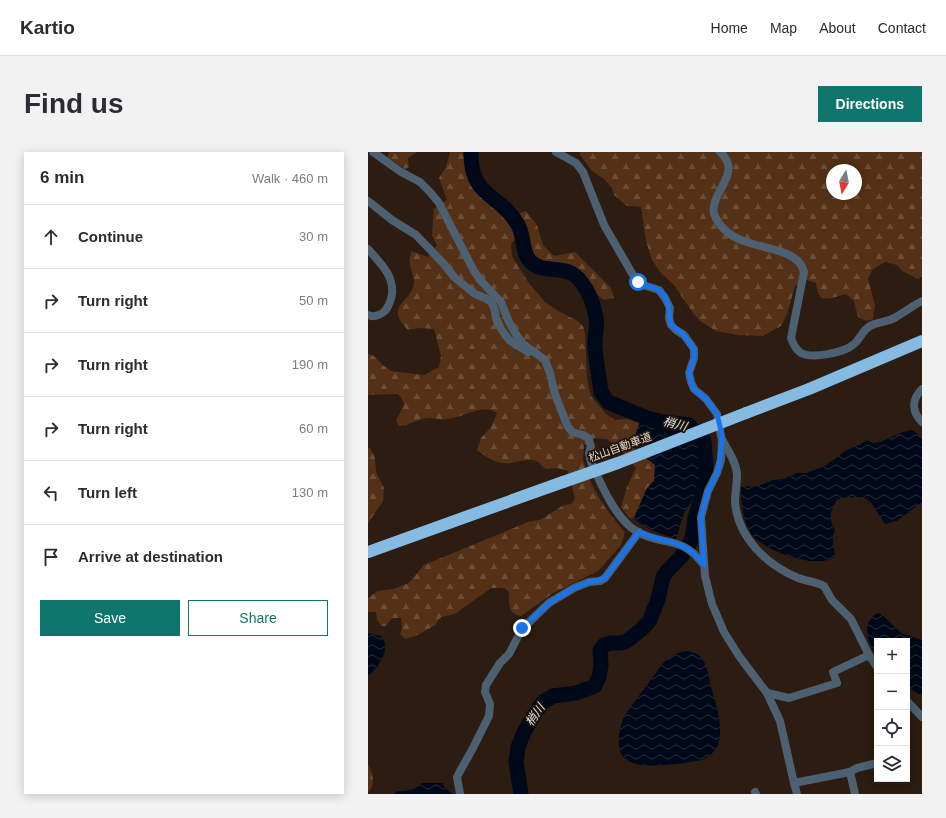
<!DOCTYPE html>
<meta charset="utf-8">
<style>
:root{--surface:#fff;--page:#f2f2f3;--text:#2b2b33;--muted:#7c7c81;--line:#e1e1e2;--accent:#0f766e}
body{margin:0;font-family:Helvetica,"Noto Sans JP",sans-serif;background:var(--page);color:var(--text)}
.controls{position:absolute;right:12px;bottom:12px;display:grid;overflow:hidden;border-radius:0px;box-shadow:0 2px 10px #0003}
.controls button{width:36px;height:36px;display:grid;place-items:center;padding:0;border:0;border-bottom:1px solid var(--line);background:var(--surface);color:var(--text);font:20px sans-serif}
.compass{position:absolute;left:458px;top:12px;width:36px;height:36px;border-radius:50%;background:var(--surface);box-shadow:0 2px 10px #0003;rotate:190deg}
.stop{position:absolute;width:12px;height:12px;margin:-9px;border:3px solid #1a73e8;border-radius:50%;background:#fff}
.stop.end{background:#1a73e8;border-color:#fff;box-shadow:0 1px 4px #0008}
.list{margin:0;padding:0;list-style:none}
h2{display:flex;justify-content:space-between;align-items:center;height:52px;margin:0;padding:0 16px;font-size:17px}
h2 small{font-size:13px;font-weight:400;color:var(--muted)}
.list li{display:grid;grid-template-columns:26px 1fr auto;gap:12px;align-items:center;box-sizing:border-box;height:64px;padding:0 16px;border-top:1px solid var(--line)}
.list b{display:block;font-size:15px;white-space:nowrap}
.list em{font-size:13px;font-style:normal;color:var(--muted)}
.actions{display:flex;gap:8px;padding:12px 16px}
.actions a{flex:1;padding:9px 0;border:1px solid var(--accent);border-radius:0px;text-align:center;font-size:14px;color:var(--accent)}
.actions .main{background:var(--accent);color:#fff}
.icon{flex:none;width:22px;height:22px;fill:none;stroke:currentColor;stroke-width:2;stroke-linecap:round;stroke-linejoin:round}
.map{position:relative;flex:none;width:554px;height:642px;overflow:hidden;border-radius:0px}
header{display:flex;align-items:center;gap:24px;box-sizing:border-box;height:56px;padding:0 20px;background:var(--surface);border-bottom:1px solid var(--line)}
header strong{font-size:19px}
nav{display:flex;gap:22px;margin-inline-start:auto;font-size:14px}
.intro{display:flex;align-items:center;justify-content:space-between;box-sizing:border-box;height:96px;padding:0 24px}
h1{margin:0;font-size:28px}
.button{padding:10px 18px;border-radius:0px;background:var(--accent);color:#fff;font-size:14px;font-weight:700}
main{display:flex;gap:24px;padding:0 24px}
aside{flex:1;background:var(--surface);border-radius:0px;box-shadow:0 2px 10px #0003}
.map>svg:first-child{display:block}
.forest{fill:url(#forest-firs);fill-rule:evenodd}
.water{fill:url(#water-waves)}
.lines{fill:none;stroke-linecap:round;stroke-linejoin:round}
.river{stroke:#000919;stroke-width:15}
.minor{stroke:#4c6071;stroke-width:8}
.highway{stroke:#85bae3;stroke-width:12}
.highway-bridge{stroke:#85bae3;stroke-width:12}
.route{stroke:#1a73e8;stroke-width:5}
.labels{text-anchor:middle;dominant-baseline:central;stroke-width:3.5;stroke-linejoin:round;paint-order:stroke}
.street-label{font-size:11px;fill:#e2d7cf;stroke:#221308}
.water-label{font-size:12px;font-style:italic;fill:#d8e7f2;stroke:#221308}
</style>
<header>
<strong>Kartio</strong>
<nav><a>Home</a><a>Map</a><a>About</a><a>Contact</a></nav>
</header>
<div class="intro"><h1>Find us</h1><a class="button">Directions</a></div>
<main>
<aside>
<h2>6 min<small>Walk · 460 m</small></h2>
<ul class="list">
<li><svg class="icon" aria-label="ahead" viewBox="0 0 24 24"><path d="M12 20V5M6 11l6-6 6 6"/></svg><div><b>Continue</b></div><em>30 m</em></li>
<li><svg class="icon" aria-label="right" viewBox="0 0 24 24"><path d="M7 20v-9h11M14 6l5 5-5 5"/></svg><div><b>Turn right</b></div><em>50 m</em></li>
<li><svg class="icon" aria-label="right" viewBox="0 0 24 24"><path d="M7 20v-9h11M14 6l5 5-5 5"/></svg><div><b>Turn right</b></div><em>190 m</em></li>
<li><svg class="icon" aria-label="right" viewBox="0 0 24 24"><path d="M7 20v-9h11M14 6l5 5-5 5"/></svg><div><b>Turn right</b></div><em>60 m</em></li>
<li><svg class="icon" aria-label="left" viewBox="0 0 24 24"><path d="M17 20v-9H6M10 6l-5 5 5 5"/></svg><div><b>Turn left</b></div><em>130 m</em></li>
<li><svg class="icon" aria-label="arrive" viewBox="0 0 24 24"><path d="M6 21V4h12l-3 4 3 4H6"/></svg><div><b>Arrive at destination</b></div></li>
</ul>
<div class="actions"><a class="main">Save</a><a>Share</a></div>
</aside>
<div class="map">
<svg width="554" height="642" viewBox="0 0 554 642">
<defs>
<pattern id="forest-firs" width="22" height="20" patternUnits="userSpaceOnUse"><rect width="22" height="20" fill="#543116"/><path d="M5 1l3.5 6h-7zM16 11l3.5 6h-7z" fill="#6c4e37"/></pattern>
<pattern id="water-waves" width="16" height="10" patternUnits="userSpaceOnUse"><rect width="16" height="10" fill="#000919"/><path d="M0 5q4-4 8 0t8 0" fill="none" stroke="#252c39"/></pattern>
</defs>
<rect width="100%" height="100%" fill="#2c1c11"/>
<g class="forest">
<path d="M21 0H49L40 6 41 15 37 17 19 5Z"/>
<path d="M82 0H103L108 21 115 32 127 47 136 61 144 64 158 59 169 73 175 93 186 104 207 100 243 136 246 146 236 148C228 142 220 135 214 126 212 124 211 121 209 119 203 114 195 115 188 113 181 111 171 107 165 102 157 95 161 85 145 89L143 94 144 104 160 130 177 150 192 160 208 168 215 174 217 182 219 226 223 244 238 262 247 268 259 267 272 270 263 294 287 313 286 329 279 336 266 366H261L253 355 259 335 268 316 252 297 239 287 227 286 216 293C216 299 214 306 216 311 221 334 241 363 257 380L253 393 230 419 185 441 153 464C140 463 141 450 141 440L136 436H123L87 462 73 465 67 473 52 482 38 487 32 482 34 476 33 466H24L18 474H13L9 468 8 460H0V446L10 439 25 437 41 431 56 413 160 370 172 368 194 354 203 352 207 347 200 319 189 316 178 317C175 315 170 309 165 308 158 307 150 310 143 311 131 313 118 306 109 298L113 286 123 275 129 261C115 250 95 266 79 267 73 268 67 266 61 266 50 267 42 273 31 274L28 269 36 253 33 245 29 242 0 243V202L6 204 16 214 23 219 56 223 71 215 73 204 66 177 51 176 40 178C14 153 45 151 46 130 46 123 42 117 42 111 41 107 43 102 43 99L60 105 69 93 64 84 66 57 79 48 71 26 78 15Z"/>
<path d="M212 0H554V124L550 127 534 119 529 113 517 110 504 118 500 127 507 153 505 167 498 169 490 165 486 149 478 142C467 144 464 148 453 146L450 141 448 131 436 127 427 134 419 162 413 174 395 184 370 183 348 179 332 169 325 161 306 133 292 120 284 108 278 89 273 55 259 54 246 43 244 36 236 27 223 18 212 3ZM464 18H488V42H464Z"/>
<path d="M0 296H2L7 306 8 320 16 336 15 349 0 371Z"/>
<path d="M0 612C4 621 9 633 0 640Z"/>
</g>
<g class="water">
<path d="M272 270 296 276 314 278 329 289 333 314 332 327 325 347 316 361 308 387C294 382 276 377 266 366L279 336 286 329 287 313 263 294Z"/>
<path d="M544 278 549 281 554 287V350L529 369 517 372C500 347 504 341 470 347 462 357 460 366 467 378 464 386 464 395 468 404 450 419 397 399 384 383 375 370 373 351 373 335L390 334 405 328 416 327 428 321H438L455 315 467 307 477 299 493 292 499 288 505 291 512 290 535 280Z"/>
<path d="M510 461 513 462 533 481 554 488V542H550L539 534V489H509V506C501 492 491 471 510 461Z"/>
<path d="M0 481 13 484C14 486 17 490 17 493 18 503 9 519 0 523Z"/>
<path d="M318 499C321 500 326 500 329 502 339 508 341 525 343 535 348 553 357 577 349 595 346 600 341 605 336 607 325 611 286 615 275 613 269 613 259 609 255 605 247 594 252 576 256 564L296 510 307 502Z"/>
<path d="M54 631H75L76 635 84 642H26L29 639C39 640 46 637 54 631Z"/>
</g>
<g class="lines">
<path class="river" d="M103 0C102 46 132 41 150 73 157 85 153 103 165 112 181 123 199 110 214 131 221 140 226 154 228 165 230 174 226 185 227 195 228 210 231 225 233 240L240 250 279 266 295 270 321 273 336 289 339 327 327 366 324 387 313 405 300 418 295 425 290 447 282 468 275 476 259 489 252 491H243L236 493 232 498 233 513 231 525 227 534 208 541 185 544 175 550 166 563 156 580 150 595 148 610 153 642"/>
<g class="minor">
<path d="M5 0 33 20 52 30 62 40 71 51 106 119 113 129 133 150 141 170 149 184 155 192 177 208 182 221 187 242 199 273 204 280 215 283 220 286 223 294 221 301 223 310C233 332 247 366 268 379 294 395 313 382 335 412"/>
<path d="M188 0 208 11 215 20 236 73 265 123 270 130 275 133 291 138 297 146 302 156 301 166 303 173 308 178 316 183 326 197V206L321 221 323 230 326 237 338 247 349 262 354 289 353 308 349 321 340 339 333 365 337 424 344 452 356 480 371 504 399 541 412 569 426 631 429 642"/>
<path d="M352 0C376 21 341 41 346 62 348 67 352 73 356 77 377 100 429 91 436 120L423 186C425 192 427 197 433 201 444 207 476 201 486 192 492 187 494 179 502 174 510 170 520 170 528 165 537 160 544 154 554 149"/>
<path d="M0 49 24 68 48 83 75 111 86 125 107 142 119 147 124 151 127 159 128 166 133 177 141 188 160 200"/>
<path d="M0 97C12 111 26 123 24 142 23 148 21 154 17 159 12 163 6 166 0 163"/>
<path d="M554 237C544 247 543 259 554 270"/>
<path d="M355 289C360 299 369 311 369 323 369 332 367 341 367 350 370 386 399 413 430 426 438 429 449 430 456 434L464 448 483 467 501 503"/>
<path d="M399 541 421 546 469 531 465 520 501 503 509 515"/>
<path d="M539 549 554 565"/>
<path d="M482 620 487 642"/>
<path d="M426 631 482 620 489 616 509 611"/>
<path d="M387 640 388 642"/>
<path d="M92 642 89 625 91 621 105 596 121 564 122 552 117 540 118 533 132 511 141 502 154 477 181 451 206 436 221 430 232 429 237 426 271 380"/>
</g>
<g class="highway">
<path d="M378 261 441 237 554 189"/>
<path d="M0 400 195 330"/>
</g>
<path class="highway-bridge" d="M195 330 250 311 378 261"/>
</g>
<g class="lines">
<path class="route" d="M154 476 181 451 206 436 221 430 232 428 237 426 271 380C299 393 315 385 336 413L333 365 340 339 349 321 351 314 354 289 353 279 349 262 344 255 338 247 326 237 323 230 321 221 326 206V197L316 183 303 173C300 160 303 146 290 138 284 134 276 134 270 130"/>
</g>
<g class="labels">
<g class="street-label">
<text transform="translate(252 295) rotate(-20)">松山自動車道</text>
</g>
<g class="water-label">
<text transform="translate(307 272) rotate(15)">梢川</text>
<text transform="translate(167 563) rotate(-55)">梢川</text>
</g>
</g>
</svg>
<div class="controls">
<button>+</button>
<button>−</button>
<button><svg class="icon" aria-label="locate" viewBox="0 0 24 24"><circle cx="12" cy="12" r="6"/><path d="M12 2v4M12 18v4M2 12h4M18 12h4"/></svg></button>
<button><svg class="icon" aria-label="layers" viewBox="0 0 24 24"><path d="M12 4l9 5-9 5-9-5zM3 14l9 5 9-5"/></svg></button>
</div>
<svg class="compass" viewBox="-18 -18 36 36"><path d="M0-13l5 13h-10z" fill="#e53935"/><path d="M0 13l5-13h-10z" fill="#7c7c81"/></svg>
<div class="stop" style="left:270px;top:130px"></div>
<div class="stop end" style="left:154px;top:476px"></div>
</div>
</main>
